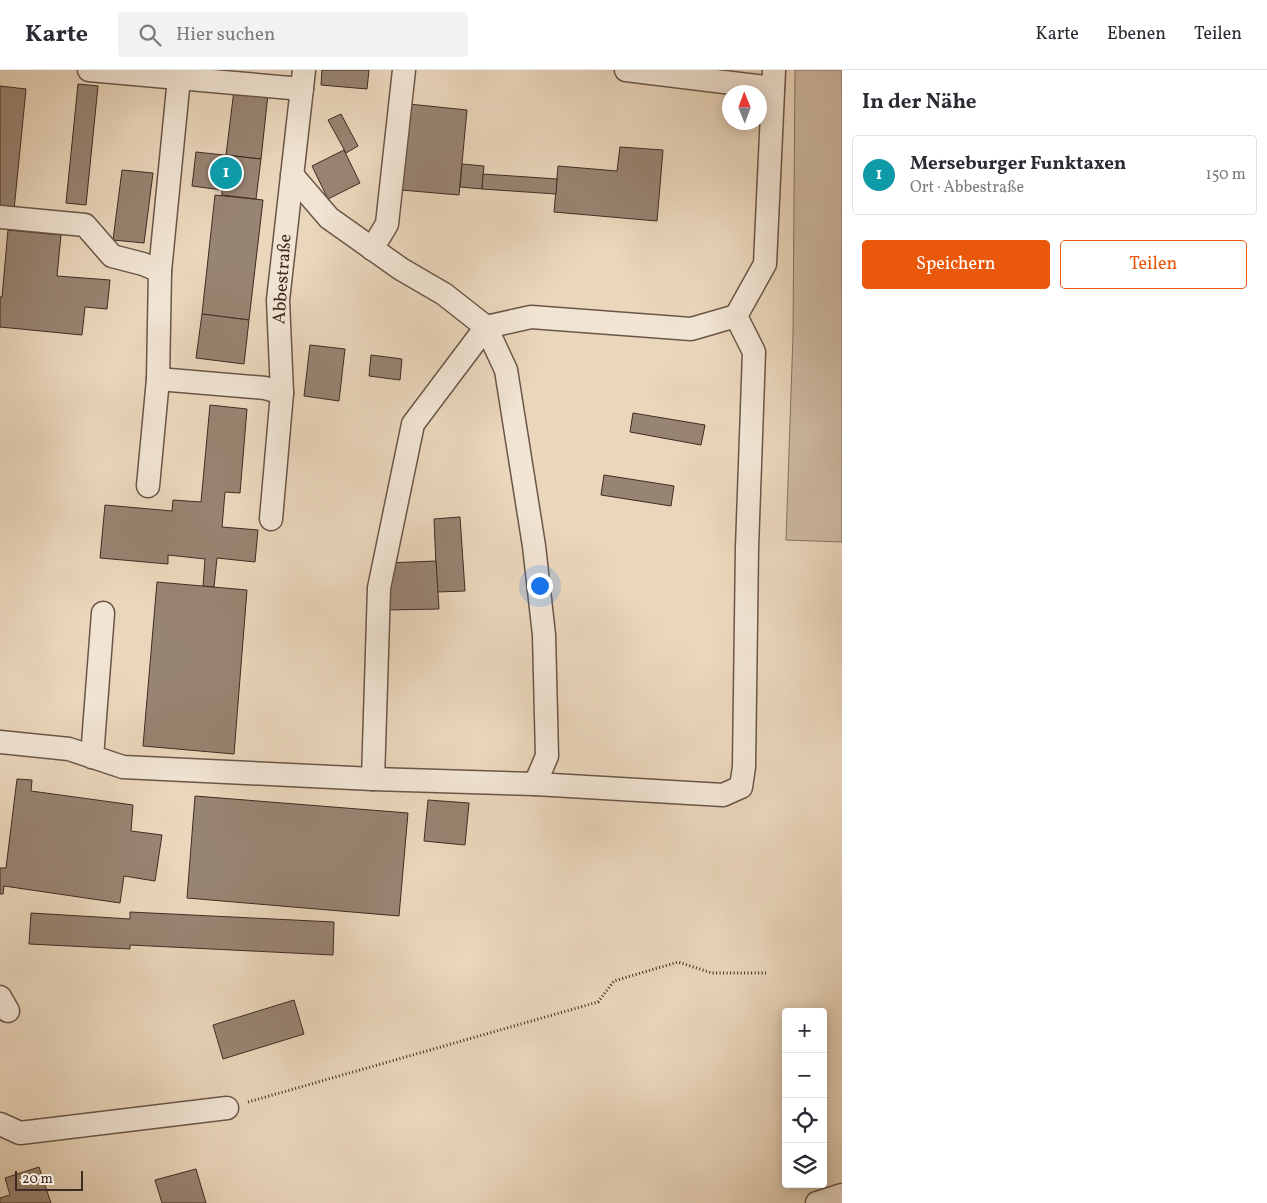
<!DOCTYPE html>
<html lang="de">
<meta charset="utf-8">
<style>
:root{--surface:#fff;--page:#f2f2f3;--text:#2b2b33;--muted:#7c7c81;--line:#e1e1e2;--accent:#ea580c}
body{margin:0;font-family:Vollkorn,serif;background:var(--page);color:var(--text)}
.controls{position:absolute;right:15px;bottom:15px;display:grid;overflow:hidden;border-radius:5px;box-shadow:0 2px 12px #0003}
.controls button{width:45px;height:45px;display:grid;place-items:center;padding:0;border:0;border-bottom:1px solid var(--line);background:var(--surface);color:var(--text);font:25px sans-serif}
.compass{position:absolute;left:722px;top:15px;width:45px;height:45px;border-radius:50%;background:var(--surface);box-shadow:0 2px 12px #0003;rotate:359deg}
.scale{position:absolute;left:15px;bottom:12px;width:68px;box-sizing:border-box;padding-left:5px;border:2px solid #3f2b22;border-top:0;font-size:14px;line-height:18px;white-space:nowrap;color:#3f2b22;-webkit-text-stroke:4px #f1e4d3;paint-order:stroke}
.you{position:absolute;left:539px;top:515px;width:18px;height:18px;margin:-12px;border:4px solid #fff;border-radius:50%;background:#1a73e8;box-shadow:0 0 0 8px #1a73e833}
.badge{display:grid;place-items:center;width:32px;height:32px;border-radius:50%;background:var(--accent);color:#fff;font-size:16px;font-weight:700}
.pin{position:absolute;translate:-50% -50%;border:2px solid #fff;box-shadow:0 1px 5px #0006}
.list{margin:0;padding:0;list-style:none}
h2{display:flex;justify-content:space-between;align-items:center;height:65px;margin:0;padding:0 20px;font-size:21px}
h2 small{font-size:16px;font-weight:400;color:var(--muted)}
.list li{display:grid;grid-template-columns:32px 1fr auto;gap:15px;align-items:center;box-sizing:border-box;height:80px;margin:0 10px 10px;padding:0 10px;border:1px solid var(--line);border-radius:5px}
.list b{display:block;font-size:19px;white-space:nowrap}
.list p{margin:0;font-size:16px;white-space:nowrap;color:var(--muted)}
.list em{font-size:16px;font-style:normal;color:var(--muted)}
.actions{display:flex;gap:10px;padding:15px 20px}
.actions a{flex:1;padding:11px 0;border:1px solid var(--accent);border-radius:5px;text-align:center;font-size:18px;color:var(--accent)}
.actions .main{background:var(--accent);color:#fff}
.icon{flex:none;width:28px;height:28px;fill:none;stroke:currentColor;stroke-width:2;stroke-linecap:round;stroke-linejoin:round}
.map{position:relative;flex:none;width:842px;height:1133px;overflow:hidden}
header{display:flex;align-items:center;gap:30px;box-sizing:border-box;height:70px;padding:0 25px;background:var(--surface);border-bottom:1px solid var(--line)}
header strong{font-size:24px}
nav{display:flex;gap:28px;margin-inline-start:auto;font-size:18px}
.search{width:350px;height:45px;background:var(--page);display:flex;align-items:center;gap:12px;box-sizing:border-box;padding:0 18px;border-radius:5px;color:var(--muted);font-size:19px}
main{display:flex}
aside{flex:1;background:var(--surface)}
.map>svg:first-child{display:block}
.green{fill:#cdb9a1;stroke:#867262}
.building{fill:#988472;stroke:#3f2b22}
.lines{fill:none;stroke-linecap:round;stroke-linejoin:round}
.minor-casing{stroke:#6a5648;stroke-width:25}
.path{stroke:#3f2b22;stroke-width:3;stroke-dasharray:1 2.5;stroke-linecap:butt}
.minor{stroke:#f1e4d3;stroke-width:22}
.labels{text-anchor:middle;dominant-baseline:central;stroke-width:4.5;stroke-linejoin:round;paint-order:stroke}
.street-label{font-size:18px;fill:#3f2b22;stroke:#f1e4d3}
</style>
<header>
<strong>Karte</strong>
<div class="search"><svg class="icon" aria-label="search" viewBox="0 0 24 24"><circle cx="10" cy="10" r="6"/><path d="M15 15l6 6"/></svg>Hier suchen</div>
<nav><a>Karte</a><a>Ebenen</a><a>Teilen</a></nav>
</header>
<main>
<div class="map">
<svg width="842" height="1133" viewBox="0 0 842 1133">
<rect width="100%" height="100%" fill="#ead6bb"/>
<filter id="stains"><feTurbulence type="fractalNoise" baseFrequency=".004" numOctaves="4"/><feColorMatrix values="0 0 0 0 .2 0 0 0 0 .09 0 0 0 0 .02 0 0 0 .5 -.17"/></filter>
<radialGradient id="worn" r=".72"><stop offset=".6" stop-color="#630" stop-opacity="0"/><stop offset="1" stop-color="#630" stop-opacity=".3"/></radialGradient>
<path class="green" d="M795 0H842V472L786 470 793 265Z"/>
<g class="building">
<path d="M322 0H369L367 19 321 15Z"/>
<path d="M78 14 98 16 86 135 66 133Z"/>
<path d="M0 16 26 19 14 140 0 139Z"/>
<path d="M234 20 268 24 261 89 226 85Z"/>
<path d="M409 34 467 40 459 125 401 120Z"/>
<path d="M341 44 358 76 346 83 328 50Z"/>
<path d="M620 77 663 80 657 151 554 142 558 96 617 101Z"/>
<path d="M344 80 360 113 328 129 312 96Z"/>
<path d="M196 82 261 89 256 129 222 125V120L192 116Z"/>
<path d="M462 94 484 96 482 119 460 117Z"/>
<path d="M122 100 153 103 144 173 113 170Z"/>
<path d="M483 104 557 109 556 124 482 119Z"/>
<path d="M215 125 263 130 249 250 202 244Z"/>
<path d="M8 160 61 165 57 206 110 210 107 239 85 237 82 265 0 257V227H2Z"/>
<path d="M202 244 249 250 244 294 196 288Z"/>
<path d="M310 275 345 279 339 331 304 326Z"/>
<path d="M371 285 402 289 400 310 369 306Z"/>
<path d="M210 335 247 339 240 423 225 422 222 457 258 460 255 492 217 488 214 517 203 516 205 489 168 485V494L100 488 105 435 172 441 173 430 201 432Z"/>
<path d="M633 343 705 355 701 375 630 362Z"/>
<path d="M604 405 674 416 671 436 601 425Z"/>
<path d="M460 447 465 521 437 522 434 449Z"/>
<path d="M436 491 439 539 387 540 386 493Z"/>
<path d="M157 512 247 520 234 684 143 676Z"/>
<path d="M17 709 32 710 31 721 133 735 131 761 162 765 155 811 124 806 120 833 4 816 3 824H0V798H6Z"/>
<path d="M195 726 408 743 399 846 187 828Z"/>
<path d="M428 730 469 733 465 775 424 771Z"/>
<path d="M130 842 334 852 333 885 130 875V879L29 874 31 843 130 849Z"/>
<path d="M294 930 304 964 223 989 213 955Z"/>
<path d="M39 1097 51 1133H0V1128L10 1125 5 1108Z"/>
<path d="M196 1099 206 1133H162L155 1110Z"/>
</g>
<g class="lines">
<g class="minor-casing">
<g id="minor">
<path d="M89 0 302 19"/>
<path d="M626 0 773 18"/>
<path d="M0 147 85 155 112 186 143 194 160 201 158 309 148 416"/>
<path d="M372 179 387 154 404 0"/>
<path d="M160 201 179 8"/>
<path d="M158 309 265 318 282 323"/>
<path d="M271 449 282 323 278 230 304 0"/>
<path d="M0 672 69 679 123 697 373 709 535 714 547 686 544 565 534 476 506 300 486 257 444 224 401 199 329 148 292 105"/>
<path d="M92 687 103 543"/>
<path d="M373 709 379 518 413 354 486 257 531 247 691 259 736 246 765 194 774 0"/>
<path d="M535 714 723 725 741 717 744 697 747 478 754 282 736 246"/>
<path d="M0 927 8 941"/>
<path d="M0 1054 20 1063 227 1038"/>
<path d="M817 1133 842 1125"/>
</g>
</g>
<path class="path" d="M248 1032 598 932 614 911 678 892 712 903H766"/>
<use href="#minor" class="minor"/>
</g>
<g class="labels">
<g class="street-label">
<text transform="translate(283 209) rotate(-86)">Abbestraße</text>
</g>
</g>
<rect width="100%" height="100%" filter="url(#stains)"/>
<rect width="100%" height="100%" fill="url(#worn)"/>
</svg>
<div class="controls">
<button>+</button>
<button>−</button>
<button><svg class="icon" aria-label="locate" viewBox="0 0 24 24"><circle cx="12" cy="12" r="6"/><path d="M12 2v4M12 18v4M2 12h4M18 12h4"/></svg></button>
<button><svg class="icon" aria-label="layers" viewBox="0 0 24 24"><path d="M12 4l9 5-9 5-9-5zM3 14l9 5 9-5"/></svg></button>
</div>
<svg class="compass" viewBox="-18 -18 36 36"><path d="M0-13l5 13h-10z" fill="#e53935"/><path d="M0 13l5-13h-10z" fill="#7c7c81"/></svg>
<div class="scale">20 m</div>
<div class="you"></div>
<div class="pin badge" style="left:226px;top:103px;background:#0f9aa8">1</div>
</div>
<aside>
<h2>In der Nähe<small></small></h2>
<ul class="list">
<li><span class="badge" style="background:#0f9aa8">1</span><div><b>Merseburger Funktaxen</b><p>Ort · Abbestraße</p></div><em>150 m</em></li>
</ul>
<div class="actions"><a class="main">Speichern</a><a>Teilen</a></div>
</aside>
</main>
